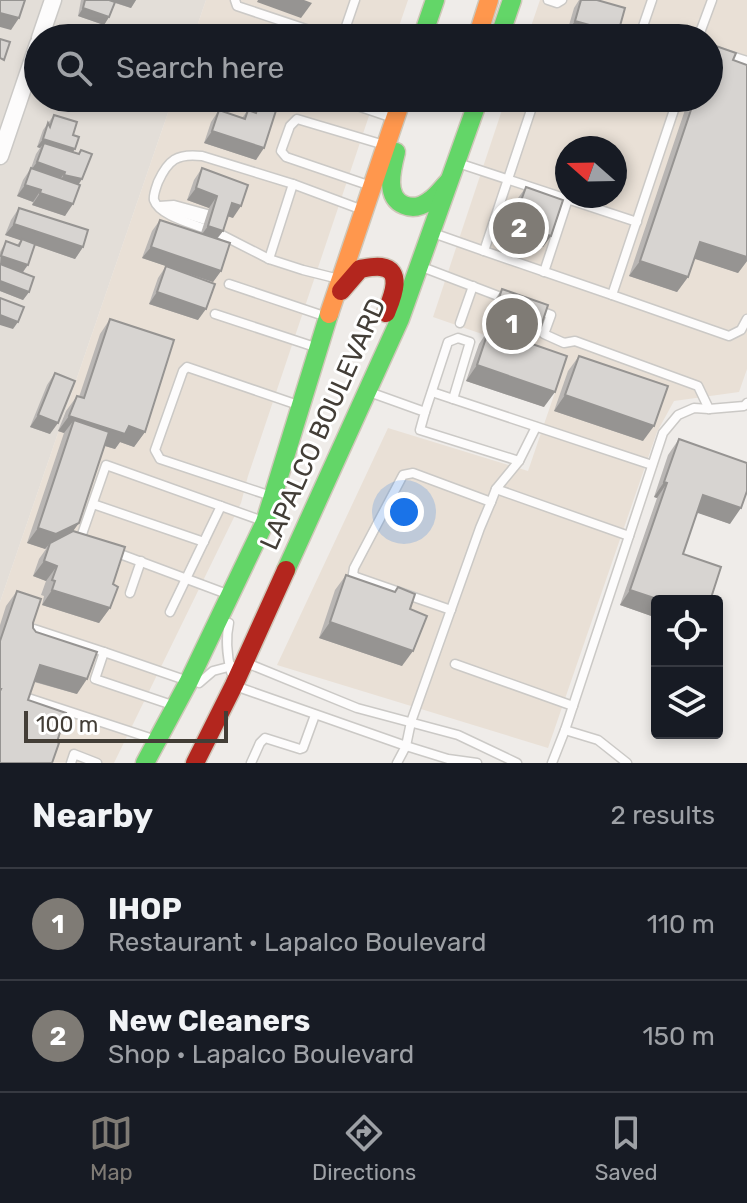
<!DOCTYPE html>
<meta charset="utf-8">
<style>
:root{--surface:#171b24;--page:#242831;--text:#f1f3f6;--muted:#9ea1a6;--line:#363941;--accent:#7f7b75}
body{margin:0;font-family:Rubik,sans-serif;background:var(--page);color:var(--text)}
.controls{position:absolute;right:24px;bottom:24px;display:grid;overflow:hidden;border-radius:8px;box-shadow:0 4px 12px #0003}
.controls button{width:72px;height:72px;display:grid;place-items:center;padding:0;border:0;border-bottom:2px solid var(--line);background:var(--surface);color:var(--text);font:40px sans-serif}
.compass{position:absolute;left:555px;top:136px;width:72px;height:72px;border-radius:50%;background:var(--surface);box-shadow:0 4px 12px #0003;rotate:290deg}
.scale{position:absolute;left:24px;bottom:20px;width:204px;box-sizing:border-box;padding-left:8px;border:4px solid #433e37;border-top:0;font-size:22px;line-height:28px;white-space:nowrap;color:#433e37;-webkit-text-stroke:6px #fff;paint-order:stroke}
.you{position:absolute;left:404px;top:512px;width:28px;height:28px;margin:-20px;border:6px solid #fff;border-radius:50%;background:#1a73e8;box-shadow:0 0 0 12px #1a73e833}
.badge{display:grid;place-items:center;width:52px;height:52px;border-radius:50%;background:var(--accent);color:#fff;font-size:26px;font-weight:700}
.pin{position:absolute;translate:-50% -50%;border:4px solid #fff;box-shadow:0 2px 8px #0006}
.list{margin:0;padding:0;list-style:none}
h2{display:flex;justify-content:space-between;align-items:center;height:104px;margin:0;padding:0 32px;font-size:34px}
h2 small{font-size:26px;font-weight:400;color:var(--muted)}
.list li{display:grid;grid-template-columns:52px 1fr auto;gap:24px;align-items:center;box-sizing:border-box;height:112px;padding:0 32px;border-top:2px solid var(--line)}
.list b{display:block;font-size:30px;white-space:nowrap}
.list p{margin:0;font-size:26px;white-space:nowrap;color:var(--muted)}
.list em{font-size:26px;font-style:normal;color:var(--muted)}
.icon{flex:none;width:44px;height:44px;fill:none;stroke:currentColor;stroke-width:2;stroke-linecap:round;stroke-linejoin:round}
.map{position:relative;flex:none;width:747px;height:763px;overflow:hidden}
.search{position:absolute;background:var(--surface);box-shadow:0 4px 12px #0003;left:24px;right:24px;top:24px;height:88px;display:flex;align-items:center;gap:20px;box-sizing:border-box;padding:0 28px;border-radius:44px;color:var(--muted);font-size:30px}
.sheet{height:328px;background:var(--surface)}
nav{display:flex;justify-content:space-around;align-items:center;box-sizing:border-box;height:112px;border-top:2px solid var(--line);background:var(--surface);font-size:22px;color:var(--muted)}
nav a{display:grid;justify-items:center;gap:4px}
nav .on{color:var(--accent)}
.map>svg:first-child{display:block}
.residential{fill:#e3ded8}
.commercial{fill:#e9e0d6;fill-rule:evenodd}
.lines{fill:none;stroke-linecap:round;stroke-linejoin:round}
.lane-casing{stroke:#cbc9c6;stroke-width:11}
.street-casing{stroke:#cbc9c6;stroke-width:19}
.fast-casing{stroke:#cfc7b9;stroke-width:21}
.slow-casing{stroke:#cfc7b9;stroke-width:21}
.jam-casing{stroke:#cfc7b9;stroke-width:21}
.lane{stroke:#fdfcfc;stroke-width:8}
.street{stroke:#fdfcfc;stroke-width:16}
.fast{stroke:#63d668;stroke-width:18}
.slow{stroke:#ff974d;stroke-width:18}
.jam{stroke:#b3261e;stroke-width:18}
.wall{fill:#b9b6b4}
.shaded-wall{fill:#969492}
.building{fill:#d7d4d1;stroke:#969492;stroke-width:2}
.labels{text-anchor:middle;dominant-baseline:central;stroke-width:6;stroke-linejoin:round;paint-order:stroke}
.street-label{font-size:26px;fill:#433e37;stroke:#fff}
</style>
<div class="map">
<svg width="747" height="763" viewBox="0 0 747 763">
<rect width="100%" height="100%" fill="#efece9"/>
<path class="residential" d="M0 0H206L193 38H38V98H173L0 602Z"/>
<g class="commercial">
<path d="M206 0H408L395 38H193Z"/>
<path d="M540 0H747V369L739 392 674 401 657 432 548 748 277 665 388 428 528 471 565 363 433 317 506 98H709V38H527ZM567 148H615V196H567Z"/>
<path d="M173 98H375L248 476 241 503 114 763H0V602Z"/>
</g>
<g class="lines">
<g class="lane-casing">
<g id="lane">
<path d="M235 0 237 6 333 38"/>
<path d="M548 0 557 3 562 0"/>
<path d="M507 30 533 38"/>
<path d="M342 38 355 0"/>
<path d="M639 38 652 0"/>
<path d="M698 38 712 0"/>
<path d="M709 49 747 61"/>
<path d="M334 98 390 117"/>
<path d="M535 98 484 251 612 295"/>
<path d="M678 98 612 295 729 336 741 330 747 319"/>
<path d="M461 164 637 222"/>
<path d="M368 185 286 157 281 151 290 126 297 119 381 144"/>
<path d="M159 206 174 205 207 214"/>
<path d="M170 209 205 220"/>
<path d="M203 228C190 223 159 215 154 200 153 195 156 188 158 182 168 160 177 153 202 156L293 184"/>
<path d="M218 233 269 259"/>
<path d="M433 233 484 251"/>
<path d="M422 267 506 299"/>
<path d="M544 272 568 199"/>
<path d="M339 279 303 270 269 259 293 184 360 209"/>
<path d="M229 284 324 316"/>
<path d="M538 310 551 315 544 334 564 343 575 341 698 386 709 409"/>
<path d="M215 314 315 347"/>
<path d="M460 323 473 286"/>
<path d="M432 392 652 465"/>
<path d="M372 393 425 412 420 430 519 461"/>
<path d="M425 412 448 342 458 338 470 342 453 399"/>
<path d="M496 489 629 536"/>
<path d="M271 496 160 459 155 450 183 371 187 367 298 405"/>
<path d="M93 504 204 542"/>
<path d="M84 541 80 540 106 465 260 520"/>
<path d="M112 551 227 594"/>
<path d="M130 593 141 561"/>
<path d="M451 610 356 577 353 574 354 568 403 475 413 473 491 502"/>
<path d="M170 612 221 506"/>
<path d="M229 623C225 640 227 655 231 672"/>
<path d="M34 629 104 652"/>
<path d="M249 664 357 708 458 735 517 763"/>
<path d="M455 664 573 706"/>
<path d="M199 683 213 671 232 666"/>
<path d="M238 687 406 746 448 759 477 763"/>
<path d="M28 698 153 739"/>
<path d="M172 705 95 679 104 652 185 680"/>
<path d="M565 730 598 740 627 763"/>
<path d="M71 763 74 754 97 763"/>
<path d="M251 763 260 743 265 738 300 749 303 748 315 715"/>
<path d="M397 763 406 746 411 722 480 528 491 502 496 489 519 461 536 427"/>
<path d="M552 763 565 730 663 433 678 415 694 408 709 409 744 406 747 403"/>
</g>
</g>
<g class="street-casing">
<g id="street">
<path d="M40 38 53 0"/>
<path d="M0 156 38 44"/>
</g>
</g>
<g class="fast-casing">
<g id="fast">
<path d="M422 38 435 0"/>
<path d="M499 38 512 0"/>
<path d="M396 152C392 168 384 197 404 205 413 209 422 206 429 201 437 196 442 188 448 182"/>
<path d="M286 570 400 319 479 98"/>
<path d="M145 763 189 681 265 522 329 314"/>
</g>
</g>
<g class="slow-casing">
<g id="slow">
<path d="M477 38 489 0"/>
<path d="M329 314 402 98"/>
</g>
</g>
<g class="jam-casing">
<g id="jam">
<path d="M341 291 360 269C366 268 374 266 381 267 405 270 391 300 386 313"/>
<path d="M195 763 234 685 286 570"/>
</g>
</g>
<use href="#lane" class="lane"/>
<use href="#street" class="street"/>
<use href="#fast" class="fast"/>
<use href="#slow" class="slow"/>
<use href="#jam" class="jam"/>
</g>
<g class="wall">
<path d="M81 0H136L131 8 115 3 109 17 104 25 78 16Z"/>
<path d="M579 0H597L618 33 614 38H587L567 32 574 8Z"/>
<path d="M713 45 733 60 747 65V261L738 273 694 258 688 277 677 292 629 276 689 98H709V50Z"/>
<path d="M257 98H280L256 160 204 143 211 122 219 110 242 118 248 110 252 112Z"/>
<path d="M54 115 73 135 75 149 73 152 78 154 81 150 82 179 79 184 65 216 32 205 33 202 17 196 23 180 31 168 36 154 40 148 37 147 43 130Z"/>
<path d="M202 168 233 218 228 216 223 231 217 239 221 271 213 282 182 272 198 320 149 304 158 278 166 266 142 258 152 231 160 220 201 233 209 208 187 200 194 180Z"/>
<path d="M526 187 551 236 543 247 505 235 518 198Z"/>
<path d="M19 208 83 247 75 259 35 245 23 273 29 292 23 300 0 291V252L6 241 17 245 21 240 5 235 11 220Z"/>
<path d="M502 289 538 335 531 344 544 407 466 381 479 344 487 332 484 331 494 301Z"/>
<path d="M110 319 145 432 134 447 120 442 115 449 105 446 73 531 113 584 110 608 99 623 42 605 44 596 41 595 46 581 33 576 39 559 46 549 27 543 64 433 58 431 66 411 77 396 79 397 100 334Z"/>
<path d="M579 356 643 441 554 411 568 371Z"/>
<path d="M55 373 50 434 30 427 47 385Z"/>
<path d="M679 439 730 524 697 512 683 554 657 601V618L620 605 657 498 654 497 668 455Z"/>
<path d="M346 575 394 592 398 587 410 609 402 666 319 638 335 590Z"/>
<path d="M17 591 33 623V628L77 694 34 682 28 700 57 742 0 763V625L6 606Z"/>
</g>
<g class="shaded-wall">
<path d="M107 0H136L131 8Z"/>
<path d="M258 0H304L312 3 301 18 257 2Z"/>
<path d="M83 8 109 17 104 25 78 16Z"/>
<path d="M0 13 19 18 11 30 0 27Z"/>
<path d="M575 21 618 33 614 38H587L567 32Z"/>
<path d="M98 98H114L122 100 117 108 97 104 99 102 96 101Z"/>
<path d="M212 131 264 148 256 160 204 143Z"/>
<path d="M43 139 75 149 69 157 44 143 40 148 37 147Z"/>
<path d="M37 162 65 172 57 184 29 173Z"/>
<path d="M64 175 82 179 74 191 56 186Z"/>
<path d="M25 185 41 190 33 202 17 196Z"/>
<path d="M196 188 217 196 209 208 187 200Z"/>
<path d="M40 193 73 204 65 216 32 205Z"/>
<path d="M232 203 241 206 233 218 224 215Z"/>
<path d="M513 223 551 236 543 247 505 235Z"/>
<path d="M14 224 83 247 75 259 5 235Z"/>
<path d="M208 226 223 231 214 242 200 237Z"/>
<path d="M700 242 747 257V261L738 273 689 257Z"/>
<path d="M151 247 221 271 213 282 142 258Z"/>
<path d="M1 256 28 265 22 273 0 265Z"/>
<path d="M640 261 688 277 677 292 629 276Z"/>
<path d="M0 281 29 292 23 300 0 291Z"/>
<path d="M157 292 206 309 198 320 149 304Z"/>
<path d="M0 315 18 322 13 329 0 325Z"/>
<path d="M492 319 538 335 530 346 489 329 487 332 484 331Z"/>
<path d="M477 365 555 392 544 407 466 381Z"/>
<path d="M565 395 654 426 643 441 554 411Z"/>
<path d="M38 415 58 423 50 434 30 427Z"/>
<path d="M69 416 129 426 145 432 134 447 120 442 115 449 69 435 74 420 64 433 58 431Z"/>
<path d="M664 482 667 483 657 498 654 497Z"/>
<path d="M703 495 741 508 730 524 692 511Z"/>
<path d="M79 523 68 538 50 543 45 549 27 543 38 528Z"/>
<path d="M44 561 57 566 46 581 33 576Z"/>
<path d="M52 590 110 608 99 623 42 605Z"/>
<path d="M630 590 663 601H657V618L620 605Z"/>
<path d="M330 622 413 651 402 666 319 638Z"/>
<path d="M40 665 87 679 77 694 29 680Z"/>
</g>
<g class="building">
<path d="M0 0H25L19 18 0 13Z"/>
<path d="M85 0H109L115 2 109 17 83 8Z"/>
<path d="M581 0H597L625 8 618 33 575 21Z"/>
<path d="M0 39 10 42 4 60 0 58Z"/>
<path d="M713 45 736 53 733 60 747 65V257L700 242 688 277 640 261 695 98H709V56Z"/>
<path d="M261 98H280L264 148 212 131 219 110 245 119 248 110 256 113Z"/>
<path d="M54 115 77 122 73 135 79 137 75 149 43 139 48 123 50 127Z"/>
<path d="M44 143 79 154 81 150 92 154 82 179 64 175 65 172 37 162Z"/>
<path d="M31 168 80 185 73 204 40 193 41 190 25 185Z"/>
<path d="M202 168 248 185 241 206 232 203 223 231 208 226 217 196 196 188Z"/>
<path d="M526 187 563 200 551 236 513 223Z"/>
<path d="M19 208 88 230 83 247 14 224Z"/>
<path d="M160 220 230 243 221 271 151 247Z"/>
<path d="M22 239 35 244 28 265 1 256 6 241 19 246Z"/>
<path d="M0 264 34 277 29 292 0 281Z"/>
<path d="M166 266 215 284 206 309 157 292Z"/>
<path d="M502 289 548 305 538 335 492 319Z"/>
<path d="M0 298 24 307 18 322 0 315Z"/>
<path d="M110 319 174 340 145 432 129 426 125 434 69 416 77 396 84 398Z"/>
<path d="M489 329 567 356 555 392 477 365Z"/>
<path d="M579 356 668 386 654 426 565 395Z"/>
<path d="M55 373 75 381 58 423 38 415Z"/>
<path d="M74 420 109 432 79 523 56 534 38 528Z"/>
<path d="M679 439 747 463V491L741 508 703 495 683 554 721 567 710 601H663L630 590 667 483 664 482Z"/>
<path d="M73 531 125 547 113 584 118 587 110 608 52 590 55 581 52 580 57 566 44 561 50 543Z"/>
<path d="M346 575 395 592 398 587 415 594 410 609 427 616 413 651 330 622Z"/>
<path d="M17 591 41 599 33 623V628L36 632 97 652 87 679 40 665 28 700 66 713 57 742 59 743 52 763H0V691L1 689H0V641Z"/>
</g>
<g class="labels">
<g class="street-label">
<text transform="translate(323 424) rotate(-66)">LAPALCO BOULEVARD</text>
</g>
</g>
</svg>
<div class="controls">
<button><svg class="icon" aria-label="locate" viewBox="0 0 24 24"><circle cx="12" cy="12" r="6"/><path d="M12 2v4M12 18v4M2 12h4M18 12h4"/></svg></button>
<button><svg class="icon" aria-label="layers" viewBox="0 0 24 24"><path d="M12 4l9 5-9 5-9-5zM3 14l9 5 9-5"/></svg></button>
</div>
<svg class="compass" viewBox="-18 -18 36 36"><path d="M0-13l5 13h-10z" fill="#e53935"/><path d="M0 13l5-13h-10z" fill="#9ea1a6"/></svg>
<div class="scale">100 m</div>
<div class="you"></div>
<div class="pin badge" style="left:512px;top:324px">1</div>
<div class="pin badge" style="left:519px;top:228px">2</div>
<div class="search"><svg class="icon" aria-label="search" viewBox="0 0 24 24"><circle cx="10" cy="10" r="6"/><path d="M15 15l6 6"/></svg>Search here</div>
</div>
<section class="sheet">
<h2>Nearby<small>2 results</small></h2>
<ul class="list">
<li><span class="badge">1</span><div><b>IHOP</b><p>Restaurant · Lapalco Boulevard</p></div><em>110 m</em></li>
<li><span class="badge">2</span><div><b>New Cleaners</b><p>Shop · Lapalco Boulevard</p></div><em>150 m</em></li>
</ul>
</section>
<nav>
<a class="on"><svg class="icon" aria-label="map" viewBox="0 0 24 24"><path d="M3 6l6-2 6 2 6-2v14l-6 2-6-2-6 2zM9 4v14M15 6v14"/></svg>Map</a>
<a><svg class="icon" aria-label="directions" viewBox="0 0 24 24"><path d="M12 3l9 9-9 9-9-9zM9 14v-3h6M13 9l2 2-2 2"/></svg>Directions</a>
<a><svg class="icon" aria-label="saved" viewBox="0 0 24 24"><path d="M7 4h10v16l-5-4-5 4z"/></svg>Saved</a>
</nav>
